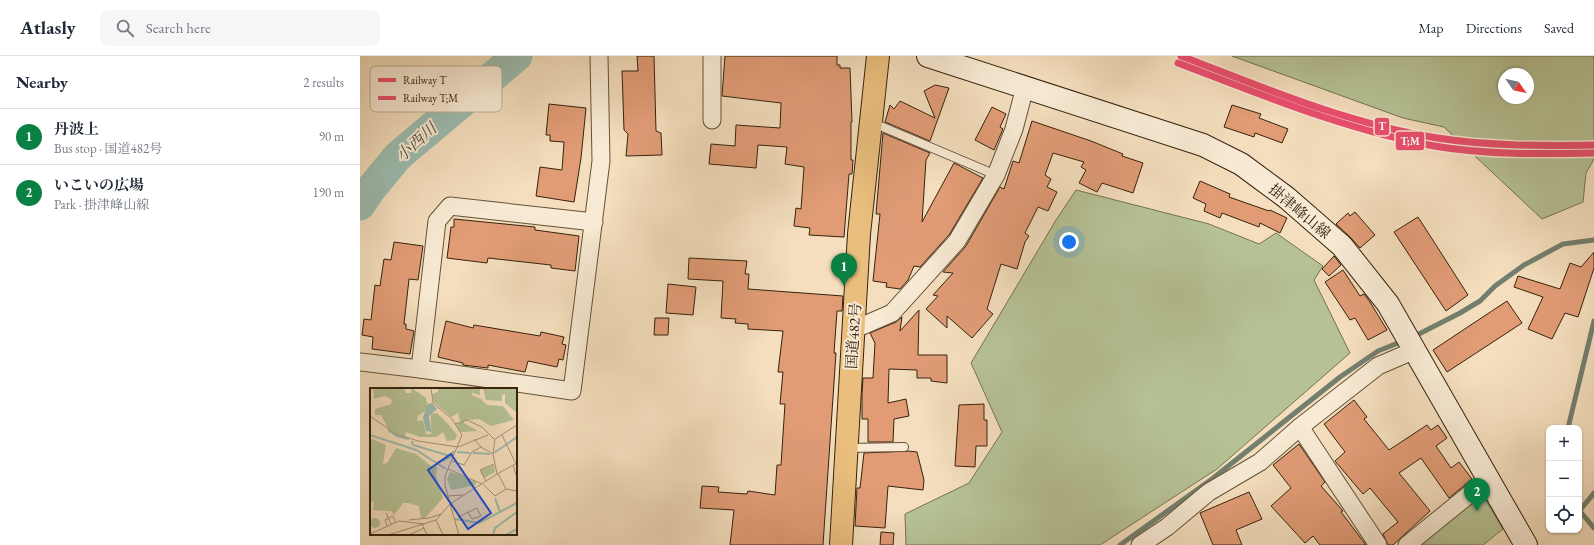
<!DOCTYPE html>
<meta charset="utf-8">
<style>
:root{--surface:#fff;--page:#f6f6f7;--text:#1f2937;--muted:#747a83;--line:#e0e1e3;--accent:#0b8043}
body{margin:0;font-family:"EB Garamond","Noto Serif JP",serif;background:var(--page);color:var(--text)}
.controls{position:absolute;right:12px;bottom:12px;display:grid;overflow:hidden;border-radius:8px;box-shadow:0 1px 3px #0004}
.controls button{width:36px;height:36px;display:grid;place-items:center;padding:0;border:0;border-bottom:1px solid var(--line);background:var(--surface);color:var(--text);font:20px sans-serif}
.compass{position:absolute;left:1138px;top:12px;width:36px;height:36px;border-radius:50%;background:var(--surface);box-shadow:0 1px 3px #0004;rotate:124deg}
.you{position:absolute;left:709px;top:186px;width:14px;height:14px;margin:-10px;border:3px solid #fff;border-radius:50%;background:#1a73e8;box-shadow:0 0 0 6px #1a73e833}
.badge{display:grid;place-items:center;width:26px;height:26px;border-radius:50%;background:var(--accent);color:#fff;font-size:13px;font-weight:700}
.pin{position:absolute;translate:-50% -33px;filter:drop-shadow(0 1px 2px #0008)}
.pin::after{content:'';position:absolute;top:21px;width:14px;height:12px;background:inherit;clip-path:polygon(0 0,100% 0,50% 100%)}
.list{margin:0;padding:0;list-style:none}
h2{display:flex;justify-content:space-between;align-items:center;height:52px;margin:0;padding:0 16px;font-size:17px}
h2 small{font-size:13px;font-weight:400;color:var(--muted)}
.list li{display:grid;grid-template-columns:26px 1fr auto;gap:12px;align-items:center;box-sizing:border-box;height:56px;padding:0 16px;border-top:1px solid var(--line)}
.list b{display:block;font-size:15px;white-space:nowrap}
.list p{margin:0;font-size:13px;white-space:nowrap;color:var(--muted)}
.list em{font-size:13px;font-style:normal;color:var(--muted)}
.icon{flex:none;width:22px;height:22px;fill:none;stroke:currentColor;stroke-width:2;stroke-linecap:round;stroke-linejoin:round}
.map{position:relative;flex:none;width:1234px;height:489px;overflow:hidden}
header{display:flex;align-items:center;gap:24px;box-sizing:border-box;height:56px;padding:0 20px;background:var(--surface);border-bottom:1px solid var(--line)}
header strong{font-size:19px}
nav{display:flex;gap:22px;margin-inline-start:auto;font-size:14px}
.search{width:280px;height:36px;background:var(--page);display:flex;align-items:center;gap:10px;box-sizing:border-box;padding:0 14px;border-radius:8px;color:var(--muted);font-size:15px}
main{display:flex}
aside{flex:1;background:var(--surface)}
.map>svg:first-child{display:block}
.green{fill:#b6c295;stroke:#757251;fill-rule:evenodd}
.lines{fill:none;stroke-linecap:round;stroke-linejoin:round}
.stream{stroke:#727f6e;stroke-width:5}
.river{stroke:#9cbcaf;stroke-width:31}
.building{fill:#e19c76;stroke:#34230d}
.lane-casing{stroke:#645239;stroke-width:10}
.street-casing{stroke:#645239;stroke-width:19}
.secondary-casing{stroke:#34230d;stroke-width:24}
.highway-casing{stroke:#34230d;stroke-width:24}
.lane{stroke:#f8ead4;stroke-width:8}
.street{stroke:#f8ead4;stroke-width:17}
.secondary{stroke:#f8ead4;stroke-width:22}
.highway{stroke:#eabf7e;stroke-width:22}
.rail-1-casing{stroke:#f8ead4;stroke-width:10}
.rail-2-casing{stroke:#f8ead4;stroke-width:10}
.rail-1{stroke:#ea4f6f;stroke-width:7}
.rail-2{stroke:#ea4f6f;stroke-width:7}
.labels{text-anchor:middle;dominant-baseline:central;stroke-width:4;stroke-linejoin:round;paint-order:stroke}
.street-label{font-size:15px;fill:#34230d;stroke:#f8ead4}
.water-label{font-size:16px;font-style:italic;fill:#53513e;stroke:#f8ead4}
.inset-river{fill:none;stroke:#9cbcaf;stroke-width:2}
.inset-road{fill:none;stroke:#a79377;stroke-width:1}
.view{fill:#1d4ed8;fill-opacity:0.15;stroke:#1d4ed8;stroke-width:2}
.inset-edge{fill:none;stroke:#34230d;stroke-width:2}
.key{fill:#f8ead4;stroke:#bdae98;stroke-width:1}
.key-label{font-size:11px;fill:#34230d}
.line-badge{stroke:#f8ead4;stroke-width:1.5}
.badge-label{font-size:11px;text-anchor:middle;font-weight:bold;fill:#fff}
</style>
<header>
<strong>Atlasly</strong>
<div class="search"><svg class="icon" aria-label="search" viewBox="0 0 24 24"><circle cx="10" cy="10" r="6"/><path d="M15 15l6 6"/></svg>Search here</div>
<nav><a>Map</a><a>Directions</a><a>Saved</a></nav>
</header>
<main>
<aside>
<h2>Nearby<small>2 results</small></h2>
<ul class="list">
<li><span class="badge">1</span><div><b>丹波上</b><p>Bus stop · 国道482号</p></div><em>90 m</em></li>
<li><span class="badge">2</span><div><b>いこいの広場</b><p>Park · 掛津峰山線</p></div><em>190 m</em></li>
</ul>
</aside>
<div class="map">
<svg width="1234" height="489" viewBox="0 0 1234 489">
<rect width="100%" height="100%" fill="#f4debd"/>
<filter id="stains"><feTurbulence type="fractalNoise" baseFrequency=".005" numOctaves="4"/><feColorMatrix values="0 0 0 0 .2 0 0 0 0 .09 0 0 0 0 .02 0 0 0 .5 -.17"/></filter>
<radialGradient id="worn" r=".72"><stop offset=".6" stop-color="#630" stop-opacity="0"/><stop offset="1" stop-color="#630" stop-opacity=".3"/></radialGradient>
<g class="green">
<path d="M872 0H1234V103L1226 117 1223 146 1182 163 1084 71 1043 62ZM1144 18H1168V42H1144Z"/>
<path d="M716 134 849 168 899 188 916 177 963 210 954 224 990 297 857 413 740 489H546L545 458 609 427 642 376 611 307 696 164Z"/>
<path d="M1122 438 1143 473 1123 489H1060Z"/>
</g>
<g class="lines">
<g class="stream">
<path d="M1053 281 1100 257 1120 245 1135 230 1164 209 1203 188 1234 184"/>
<path d="M1208 372 1234 265"/>
<path d="M1219 454 1234 472"/>
<path d="M1220 454 1234 437"/>
<path d="M760 489 852 423 980 321 1018 295 1043 285"/>
</g>
<path class="river" d="M0 149 10 134 38 100 157 0"/>
</g>
<g class="building">
<path d="M277 0H294L296 75 301 77 302 99 266 100 268 78 264 74 262 15H278Z"/>
<path d="M365 0H477V9H480V12H490L492 66H491V104H493L492 118H489L484 181 449 179 450 172 434 170 436 152 441 153 444 111 425 108 427 91 398 89 396 112 349 108 351 88 375 90 376 69 420 72 421 47 362 40Z"/>
<path d="M575 29 589 32 570 85 525 66 530 49 534 53 540 45 575 62 564 35Z"/>
<path d="M189 48 226 52 221 102 214 146 176 140 180 111 202 114 204 86 190 85V79H186Z"/>
<path d="M872 49 901 58 899 62 928 73 922 87 895 77 894 81 864 71Z"/>
<path d="M632 51 646 58 640 71 643 73 634 94 615 84Z"/>
<path d="M672 65 731 85 763 98 762 100 783 107 773 137 742 127 737 136 719 127 726 114 721 111 724 106 693 97 685 119 691 123 687 131 697 136 688 155 678 151 665 177 669 180 665 186 657 213 641 208 627 253 633 258 612 282 587 260V272L566 253 578 240 573 239 593 217 583 216 606 190 640 131 644 133 653 105 659 107Z"/>
<path d="M523 77 570 97 566 104 562 166 594 107 623 122 589 179 560 211 554 210 548 224 540 233 526 231 527 227 513 225 520 158H516Z"/>
<path d="M840 125 870 138 869 141 909 155 910 154 927 162 920 177 900 167 899 171 862 157 860 162 844 155 846 148 833 142Z"/>
<path d="M995 156 1015 179 1000 192 990 181 976 168 988 157 990 160Z"/>
<path d="M1058 161 1108 239 1086 255 1034 176Z"/>
<path d="M94 163 175 171V174L219 180 215 215 191 212V209L128 202 127 207 87 202 91 171H94Z"/>
<path d="M34 186 63 190 58 224 49 223 44 268H46V273L54 275 50 298 12 293 13 281 2 279 4 263 11 264 15 229 20 230 24 203 31 204Z"/>
<path d="M1234 196V212L1218 261 1205 257 1192 283 1168 273 1183 241 1154 231 1158 220 1200 233 1210 207 1221 211Z"/>
<path d="M974 200 981 209 969 220 962 213Z"/>
<path d="M329 202 387 205 385 218H389L388 233 483 240 482 255H477L474 297H476L463 489H370L374 454 340 452 342 430 359 431 358 436 387 438 388 435 415 439 417 409H421L425 348H420L423 316H418L423 275 388 273V268L375 267 376 263 361 262 363 225 328 223Z"/>
<path d="M983 214 1000 240 1004 238 1010 246 1027 274 1008 284 995 262 990 264 965 226Z"/>
<path d="M308 228 336 231 333 259 306 257Z"/>
<path d="M1147 245 1162 267 1087 316 1073 294Z"/>
<path d="M559 254 558 299H587V327L571 325V322H557V314L529 313 528 347 546 343 549 360 534 363 533 386H508V363H502V338L503 322H513L515 287 510 277 536 266 542 261 540 275Z"/>
<path d="M295 262H309L308 279H294Z"/>
<path d="M86 265 113 272 114 269 180 280 181 276 204 281 202 288 206 289 203 304 199 303 197 311 168 305 165 316 128 309V312L103 309V307L78 301Z"/>
<path d="M994 344 1007 361 1004 363 1029 394 1067 369 1071 374 1078 369 1087 382 1076 390 1091 412 1099 406 1112 423 1089 442 1061 402 1039 417 1070 455 1033 489H1028L1023 478 1038 466 1010 432 1003 438 975 405 985 396 964 368Z"/>
<path d="M624 348V364H627V390H616L615 411 595 410 599 349Z"/>
<path d="M939 388 965 426 961 430 983 455 981 456 1006 489H960L953 480 945 487 911 450 931 432 913 409Z"/>
<path d="M548 395 557 396 564 424 563 434 528 430 525 472 495 470 497 432H500L504 397Z"/>
<path d="M889 436 902 463 876 474 882 489H853L840 457Z"/>
<path d="M521 476 534 477 533 489H520Z"/>
</g>
<g class="lines">
<g class="lane-casing">
<g id="lane">
<path d="M511 66 636 119"/>
<path d="M488 392 544 391"/>
</g>
</g>
<g class="street-casing">
<g id="street">
<path d="M352 0V64"/>
<path d="M234 166 90 150 77 165 60 313 212 335 241 105 239 0"/>
<path d="M493 274 532 257 597 185 636 119 654 73 665 31"/>
<path d="M0 306 60 313"/>
<path d="M940 371 1018 489"/>
<path d="M780 489 807 471 849 436 900 406 940 371 1018 310 1055 294"/>
<path d="M1047 489 1127 424"/>
</g>
</g>
<g class="secondary-casing">
<path id="secondary" d="M568 0 843 89 881 108 927 142 982 190 1028 248 1166 489"/>
</g>
<g class="highway-casing">
<path id="highway" d="M481 489 499 178 518 0"/>
</g>
<use href="#lane" class="lane"/>
<use href="#street" class="street"/>
<use href="#secondary" class="secondary"/>
<use href="#highway" class="highway"/>
<g class="rail-1-casing">
<path id="rail-1" d="M821 0C904 32 989 68 1077 82 1129 90 1181 90 1234 89"/>
</g>
<g class="rail-2-casing">
<path id="rail-2" d="M818 7C902 39 986 74 1074 90 1127 99 1181 98 1234 97"/>
</g>
<use href="#rail-1" class="rail-1"/>
<use href="#rail-2" class="rail-2"/>
</g>
<g class="labels">
<g class="street-label">
<text transform="translate(940 155) rotate(40)">掛津峰山線</text>
<text transform="translate(493 280) rotate(-86)">国道482号</text>
</g>
<g class="water-label">
<text transform="translate(56 86) rotate(-42)">小西川</text>
</g>
</g>
<g transform="translate(10 332)">
<rect width="147" height="147" fill="#f4debd"/>
<path d="M3 0H34L36 5H41V0L46 3 56 10V14L57 13 58 21 48 28 47 33 53 32 56 46H61V26L67 25 79 37 87 47 85 52 77 53 73 44 66 49H50L36 44 35 49 30 48 18 40 11 27H5V21L21 16 22 12 15 8 4 11ZM68 0H110V7L102 5V7L111 11 117 17 133 18 144 32 121 38 109 31 90 33 88 25 81 29 64 14 62 6 68 4ZM113 0H147V25L135 15V6L132 7V13L116 12ZM94 33V35L108 43 90 44 86 36ZM0 50 16 57 13 76 17 75 26 60 46 66 61 78 67 79 66 87 73 110 55 130H51L49 118 38 115H33L24 127 21 123 3 122 4 114 0 113ZM124 77 125 84 114 90 110 82ZM80 84 106 93V97L81 102 77 91ZM0 135a5 5 0 1 1 10 0a5 5 0 1 1-10 0Z" fill="#b6c295"/>
<path d="M62 15 67 21 59 28 61 44 56 43 53 29 58 16Z" fill="#9cbcaf"/>
<path class="inset-river" d="M18 42 27 48 39 51M0 47 46 62 76 81M42 53 43 57 80 68M87 64 100 65M103 65 120 66M124 65 147 49M66 75 79 70 84 63M125 110 130 124M85 131 109 135 147 115M123 147 125 140 147 124M136 147 147 141"/>
<path class="inset-road" d="M61 0 63 15 82 31 92 47 75 88V97L80 116M0 28 26 46 48 53 88 59 118 47M85 36 97 32 112 39 124 51M132 47 146 76M104 51 111 59 123 66M82 73 94 77 102 64 111 59M143 77 147 90M78 81 112 96M127 86 147 75M128 86 136 101M116 93 110 82 124 76M113 96 125 108 136 101 147 103M78 108 93 107M16 125 21 136M88 129 107 120 111 128 102 131 98 124M39 132 59 130 71 126M66 132 73 147M52 136 57 147M17 138 15 132 23 128 25 134M0 146 29 133 54 136M18 147 66 132 80 116M39 147 54 140M89 147 80 116 127 86 123 66 125 51 147 37"/>
<path class="view" d="M81 66 121 125 98 141 58 82Z"/>
<rect width="147" height="147" class="inset-edge"/>
</g>
<rect x="10" y="10" width="132" height="46" rx="6" class="key"/>
<rect x="18" y="22" width="18" height="4" fill="#ea4f6f"/>
<rect x="18" y="40" width="18" height="4" fill="#ea4f6f"/>
<g class="key-label">
<text x="43" y="28">Railway T</text>
<text x="43" y="46">Railway T;M</text>
</g>
<g class="line-badge">
<rect x="1014" y="61" width="16" height="19" rx="4" fill="#ea4f6f"/>
<rect x="1035" y="75" width="30" height="20" rx="4" fill="#ea4f6f"/>
</g>
<g class="badge-label">
<text x="1022" y="74">T</text>
<text x="1050" y="89">T;M</text>
</g>
<rect width="100%" height="100%" filter="url(#stains)"/>
<rect width="100%" height="100%" fill="url(#worn)"/>
</svg>
<div class="controls">
<button>+</button>
<button>−</button>
<button><svg class="icon" aria-label="locate" viewBox="0 0 24 24"><circle cx="12" cy="12" r="6"/><path d="M12 2v4M12 18v4M2 12h4M18 12h4"/></svg></button>
</div>
<svg class="compass" viewBox="-18 -18 36 36"><path d="M0-13l5 13h-10z" fill="#e53935"/><path d="M0 13l5-13h-10z" fill="#747a83"/></svg>
<div class="you"></div>
<div class="pin badge" style="left:484px;top:230px">1</div>
<div class="pin badge" style="left:1117px;top:455px">2</div>
</div>
</main>
